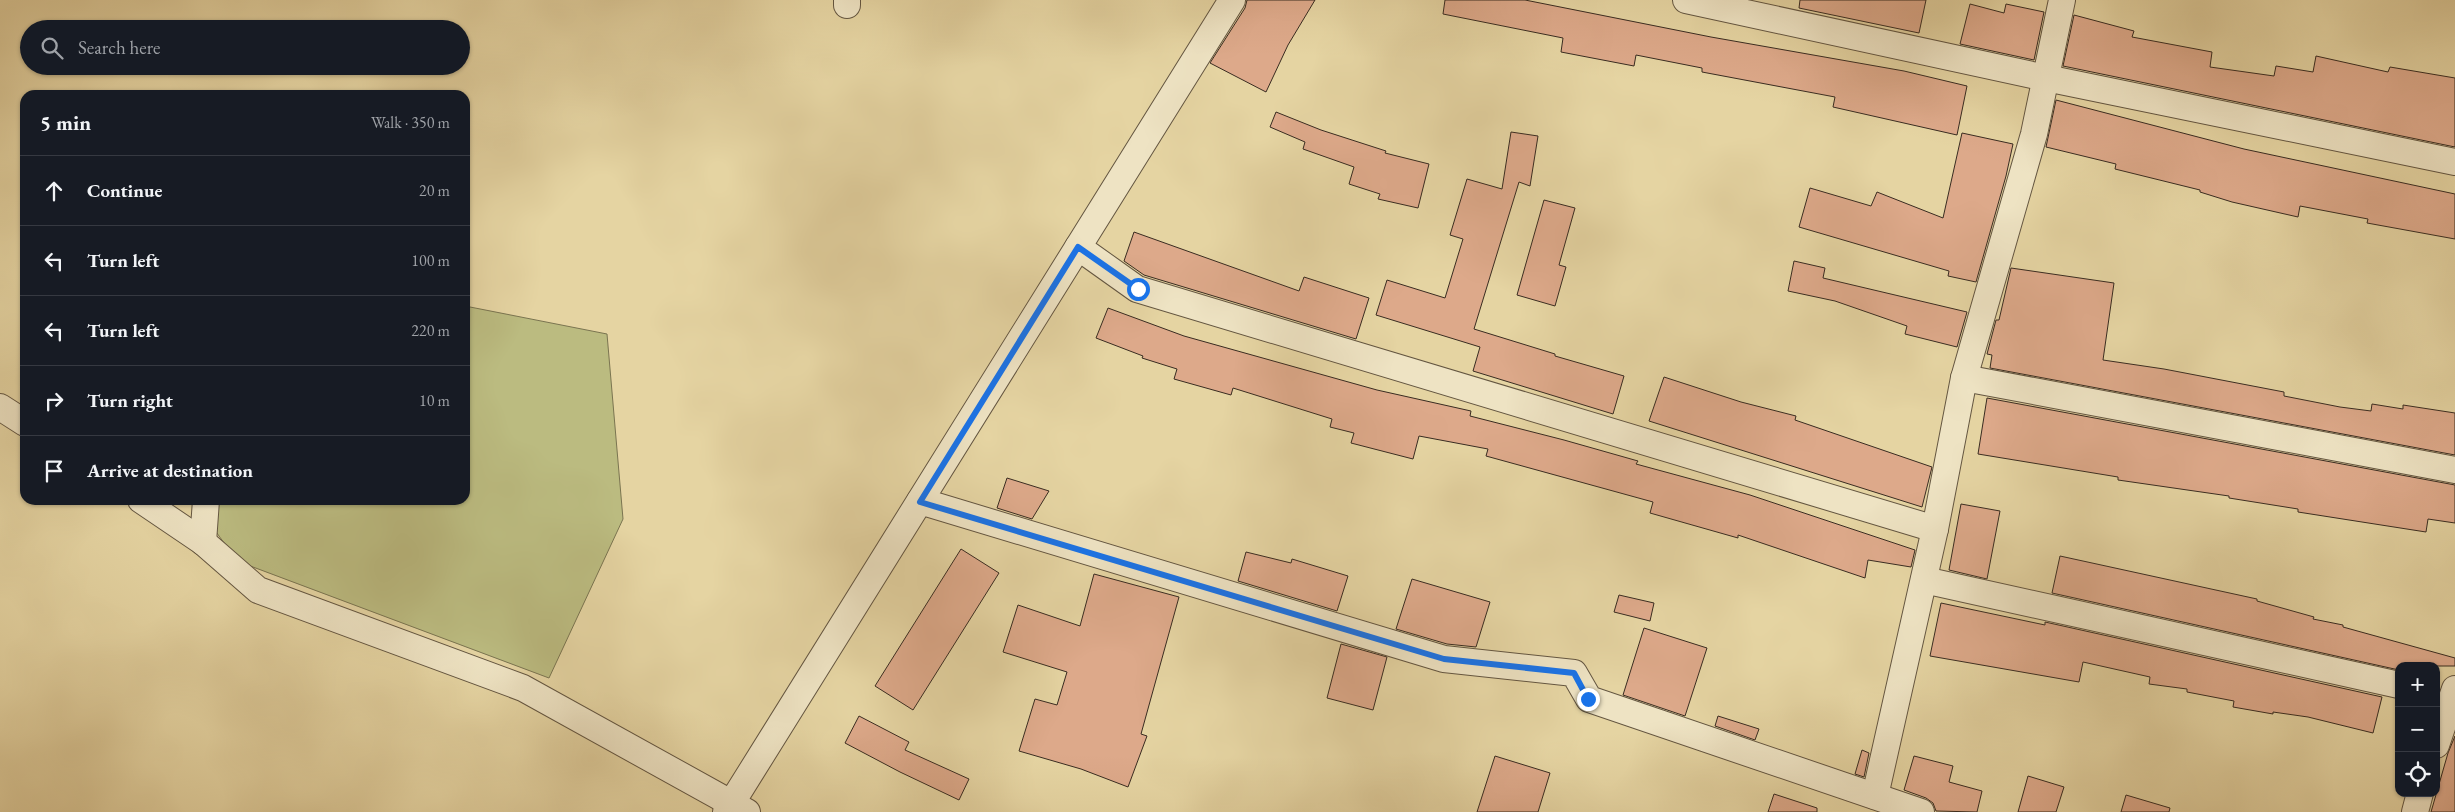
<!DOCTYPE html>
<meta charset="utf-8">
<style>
:root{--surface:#171b24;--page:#242831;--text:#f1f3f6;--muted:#9ea1a6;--line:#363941}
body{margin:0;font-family:"EB Garamond",serif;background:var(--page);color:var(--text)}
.controls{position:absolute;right:15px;bottom:15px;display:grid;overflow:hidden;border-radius:10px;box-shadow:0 1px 4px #0004}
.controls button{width:45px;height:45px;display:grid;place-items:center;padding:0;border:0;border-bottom:1px solid var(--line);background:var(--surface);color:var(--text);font:25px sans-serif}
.stop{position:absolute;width:15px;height:15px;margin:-11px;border:4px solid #1a73e8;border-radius:50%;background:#fff}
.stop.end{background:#1a73e8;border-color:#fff;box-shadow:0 1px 5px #0008}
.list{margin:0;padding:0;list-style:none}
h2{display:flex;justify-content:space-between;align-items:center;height:65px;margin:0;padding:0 20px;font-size:21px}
h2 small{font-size:16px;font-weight:400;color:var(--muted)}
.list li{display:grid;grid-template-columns:32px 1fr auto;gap:15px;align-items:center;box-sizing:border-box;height:70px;padding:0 20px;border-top:1px solid var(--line)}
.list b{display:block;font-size:19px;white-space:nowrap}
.list em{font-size:16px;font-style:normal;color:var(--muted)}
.icon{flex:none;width:28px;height:28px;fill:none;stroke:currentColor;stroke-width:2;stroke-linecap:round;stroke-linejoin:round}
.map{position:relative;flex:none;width:2455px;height:812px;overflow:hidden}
.search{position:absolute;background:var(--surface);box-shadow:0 1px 4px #0004;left:20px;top:20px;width:450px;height:55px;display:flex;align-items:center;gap:12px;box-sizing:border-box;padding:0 18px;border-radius:28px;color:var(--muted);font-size:19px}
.panel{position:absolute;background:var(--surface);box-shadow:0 1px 4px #0004;left:20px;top:90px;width:450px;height:415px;border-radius:15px}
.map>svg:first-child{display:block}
.green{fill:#bbbb80;stroke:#7a7450}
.building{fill:#dda98a;stroke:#392c21}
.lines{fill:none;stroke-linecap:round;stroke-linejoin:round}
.minor-casing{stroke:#645641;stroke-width:28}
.minor{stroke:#eee3c3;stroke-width:26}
.route{stroke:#1a73e8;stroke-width:6}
</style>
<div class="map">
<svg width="2455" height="812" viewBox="0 0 2455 812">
<rect width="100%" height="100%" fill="#e5d4a2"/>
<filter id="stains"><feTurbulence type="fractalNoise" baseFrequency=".004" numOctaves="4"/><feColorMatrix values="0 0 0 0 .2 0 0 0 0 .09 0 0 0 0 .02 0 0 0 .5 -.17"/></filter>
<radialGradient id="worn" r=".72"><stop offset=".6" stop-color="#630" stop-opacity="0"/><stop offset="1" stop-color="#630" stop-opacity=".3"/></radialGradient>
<path class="green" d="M465 306 607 334 623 519 549 678 237 561 214 529 219 500H465Z"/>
<g class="building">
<path d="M1247 0H1315L1288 45 1266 92 1210 63 1245 8Z"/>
<path d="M1445 0H1525L1711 37 1904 71 1967 86 1957 135 1833 107 1835 97 1702 72V68L1636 55 1634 66 1561 52 1563 38 1443 14Z"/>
<path d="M1800 0H1926L1919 33 1799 8Z"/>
<path d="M1970 4 2004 13 2006 4 2044 12 2034 60 1960 44Z"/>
<path d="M2074 15 2134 31 2132 37 2212 52 2210 67 2274 76 2276 66 2313 72 2316 56 2388 72 2390 67 2455 78V147L2063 66Z"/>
<path d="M2056 100 2244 149 2455 194V239L2367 223 2368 219 2300 206 2298 217 2232 202 2200 192V190L2115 169 2116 164 2046 147Z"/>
<path d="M1276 112 1321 130 1386 151 1385 153 1429 164 1418 208 1378 199 1380 194 1349 184 1354 167 1303 149 1305 142 1270 127Z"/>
<path d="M1511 132 1538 136 1530 186 1519 182 1474 329 1555 354V356L1624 376 1613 414 1473 371 1480 347 1376 315 1387 280 1445 298 1463 239 1450 235 1467 179 1502 189Z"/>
<path d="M1962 133 2013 144 2006 176 1976 282 1948 276 1949 271 1799 227 1810 188 1871 206 1877 192 1943 218Z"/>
<path d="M1544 200 1575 208 1559 265 1566 267 1555 306 1517 295Z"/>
<path d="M1134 232 1299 291 1304 277 1369 298 1356 339 1144 275 1124 261Z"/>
<path d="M1794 261 1825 268 1823 278 1967 312 1957 347 1905 334 1907 326 1835 301 1788 291Z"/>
<path d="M2011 268 2114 283 2103 360 2164 369 2284 392V396L2340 407 2371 411 2372 404 2403 409V405L2455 413V455L1990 368 1992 355 1987 354 1996 320H1999Z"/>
<path d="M1108 308 1184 336 1377 390 1471 411 1470 416 1564 440 1638 461 1636 464 1750 495 1915 550 1911 567 1868 560 1865 578 1738 535V538L1650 513 1653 502 1486 456 1488 449 1419 436 1413 459 1351 443 1354 433 1330 427 1332 419 1233 388 1231 395 1174 379 1177 369 1142 358 1143 356 1096 338Z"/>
<path d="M1664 377 1741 402 1796 416 1795 420 1932 467 1922 507 1649 421Z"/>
<path d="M1987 398 2455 485V523L2428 519 2426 532 2298 512V509L2229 498V496L2118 480V477L1978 454Z"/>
<path d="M1007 478 1049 491 1032 519 997 508Z"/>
<path d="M1961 504 2000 511 1987 579 1949 570Z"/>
<path d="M961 549 999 573 913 710 875 686Z"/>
<path d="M1246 552 1291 563 1292 559 1348 576 1337 611 1238 581Z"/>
<path d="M2060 556 2257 599V601L2314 617 2313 619 2343 625V627L2455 658V666H2399V670L2052 593Z"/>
<path d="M1094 574 1179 597 1141 734 1147 736 1128 787 1081 769 1019 751 1035 699 1057 705 1067 672 1003 652 1018 605 1080 626Z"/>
<path d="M1412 579 1490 602 1476 647 1447 644 1396 629Z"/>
<path d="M1619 595 1654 603 1650 621 1614 612Z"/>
<path d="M1941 603 2045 625V622L2382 697 2373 733 2308 717 2273 712V714L2233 707 2234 701 2187 692V689L2149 684 2150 677 2083 662 2079 682 1930 656Z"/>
<path d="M1644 628 1707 648 1685 716 1623 695Z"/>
<path d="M1341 644 1387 657 1373 710 1327 698Z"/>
<path d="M859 716 909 742 905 750 969 779 959 800 900 772 845 743Z"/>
<path d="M1718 716 1759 729 1755 740 1715 726Z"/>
<path d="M2455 736V812H2431L2448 753Z"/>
<path d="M1862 750 1869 753 1864 777 1855 774Z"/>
<path d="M1495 756 1550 773 1538 812H1477Z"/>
<path d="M1914 756 1953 766 1949 782 1982 791 1977 812 1936 811 1933 803 1926 798 1904 790Z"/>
<path d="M2028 776 2064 787 2056 812H2018Z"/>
<path d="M1774 794 1817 808V812H1768Z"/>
<path d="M2126 795 2170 808 2169 812H2121Z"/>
</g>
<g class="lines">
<g class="minor-casing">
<g id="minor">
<path d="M847 0V5"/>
<path d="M1686 0 2046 78 2455 162"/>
<path d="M1078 247 1137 289 1935 529"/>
<path d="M1964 378 2455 470"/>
<path d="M0 407 25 423"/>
<path d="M141 500 203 542 258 590 523 688 747 812"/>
<path d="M920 501 1444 659 1574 673 1589 699 1921 812"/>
<path d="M203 542 206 500"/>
<path d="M1924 580 2399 685"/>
<path d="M2436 745 2455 689"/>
<path d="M1875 796 1935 529 1964 378 2034 134 2062 0"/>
<path d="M726 812 1232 0"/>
<path d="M2415 812 2420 793"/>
</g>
</g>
<use href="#minor" class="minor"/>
</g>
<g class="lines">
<path class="route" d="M1138 289 1078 247 920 502 1444 659 1574 673 1588 699"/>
</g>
<rect width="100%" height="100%" filter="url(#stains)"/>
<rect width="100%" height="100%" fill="url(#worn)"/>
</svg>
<div class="controls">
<button>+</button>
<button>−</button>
<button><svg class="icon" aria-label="locate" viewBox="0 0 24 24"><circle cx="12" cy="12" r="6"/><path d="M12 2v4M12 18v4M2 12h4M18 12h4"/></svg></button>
</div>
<div class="stop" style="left:1138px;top:289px"></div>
<div class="stop end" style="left:1588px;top:699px"></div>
<div class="search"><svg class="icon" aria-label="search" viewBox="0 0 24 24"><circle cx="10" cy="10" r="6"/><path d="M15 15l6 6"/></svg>Search here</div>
<section class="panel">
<h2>5 min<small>Walk · 350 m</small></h2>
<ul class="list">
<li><svg class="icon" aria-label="ahead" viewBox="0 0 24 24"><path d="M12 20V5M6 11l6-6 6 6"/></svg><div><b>Continue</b></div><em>20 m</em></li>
<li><svg class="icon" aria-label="left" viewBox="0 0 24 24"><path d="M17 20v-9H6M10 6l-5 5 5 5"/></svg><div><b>Turn left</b></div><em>100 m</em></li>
<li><svg class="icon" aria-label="left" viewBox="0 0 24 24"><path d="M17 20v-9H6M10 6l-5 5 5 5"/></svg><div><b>Turn left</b></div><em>220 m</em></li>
<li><svg class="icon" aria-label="right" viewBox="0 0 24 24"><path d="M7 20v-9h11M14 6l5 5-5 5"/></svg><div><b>Turn right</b></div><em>10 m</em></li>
<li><svg class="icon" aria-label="arrive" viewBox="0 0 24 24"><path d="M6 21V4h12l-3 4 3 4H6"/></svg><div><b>Arrive at destination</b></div></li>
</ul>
</section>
</div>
